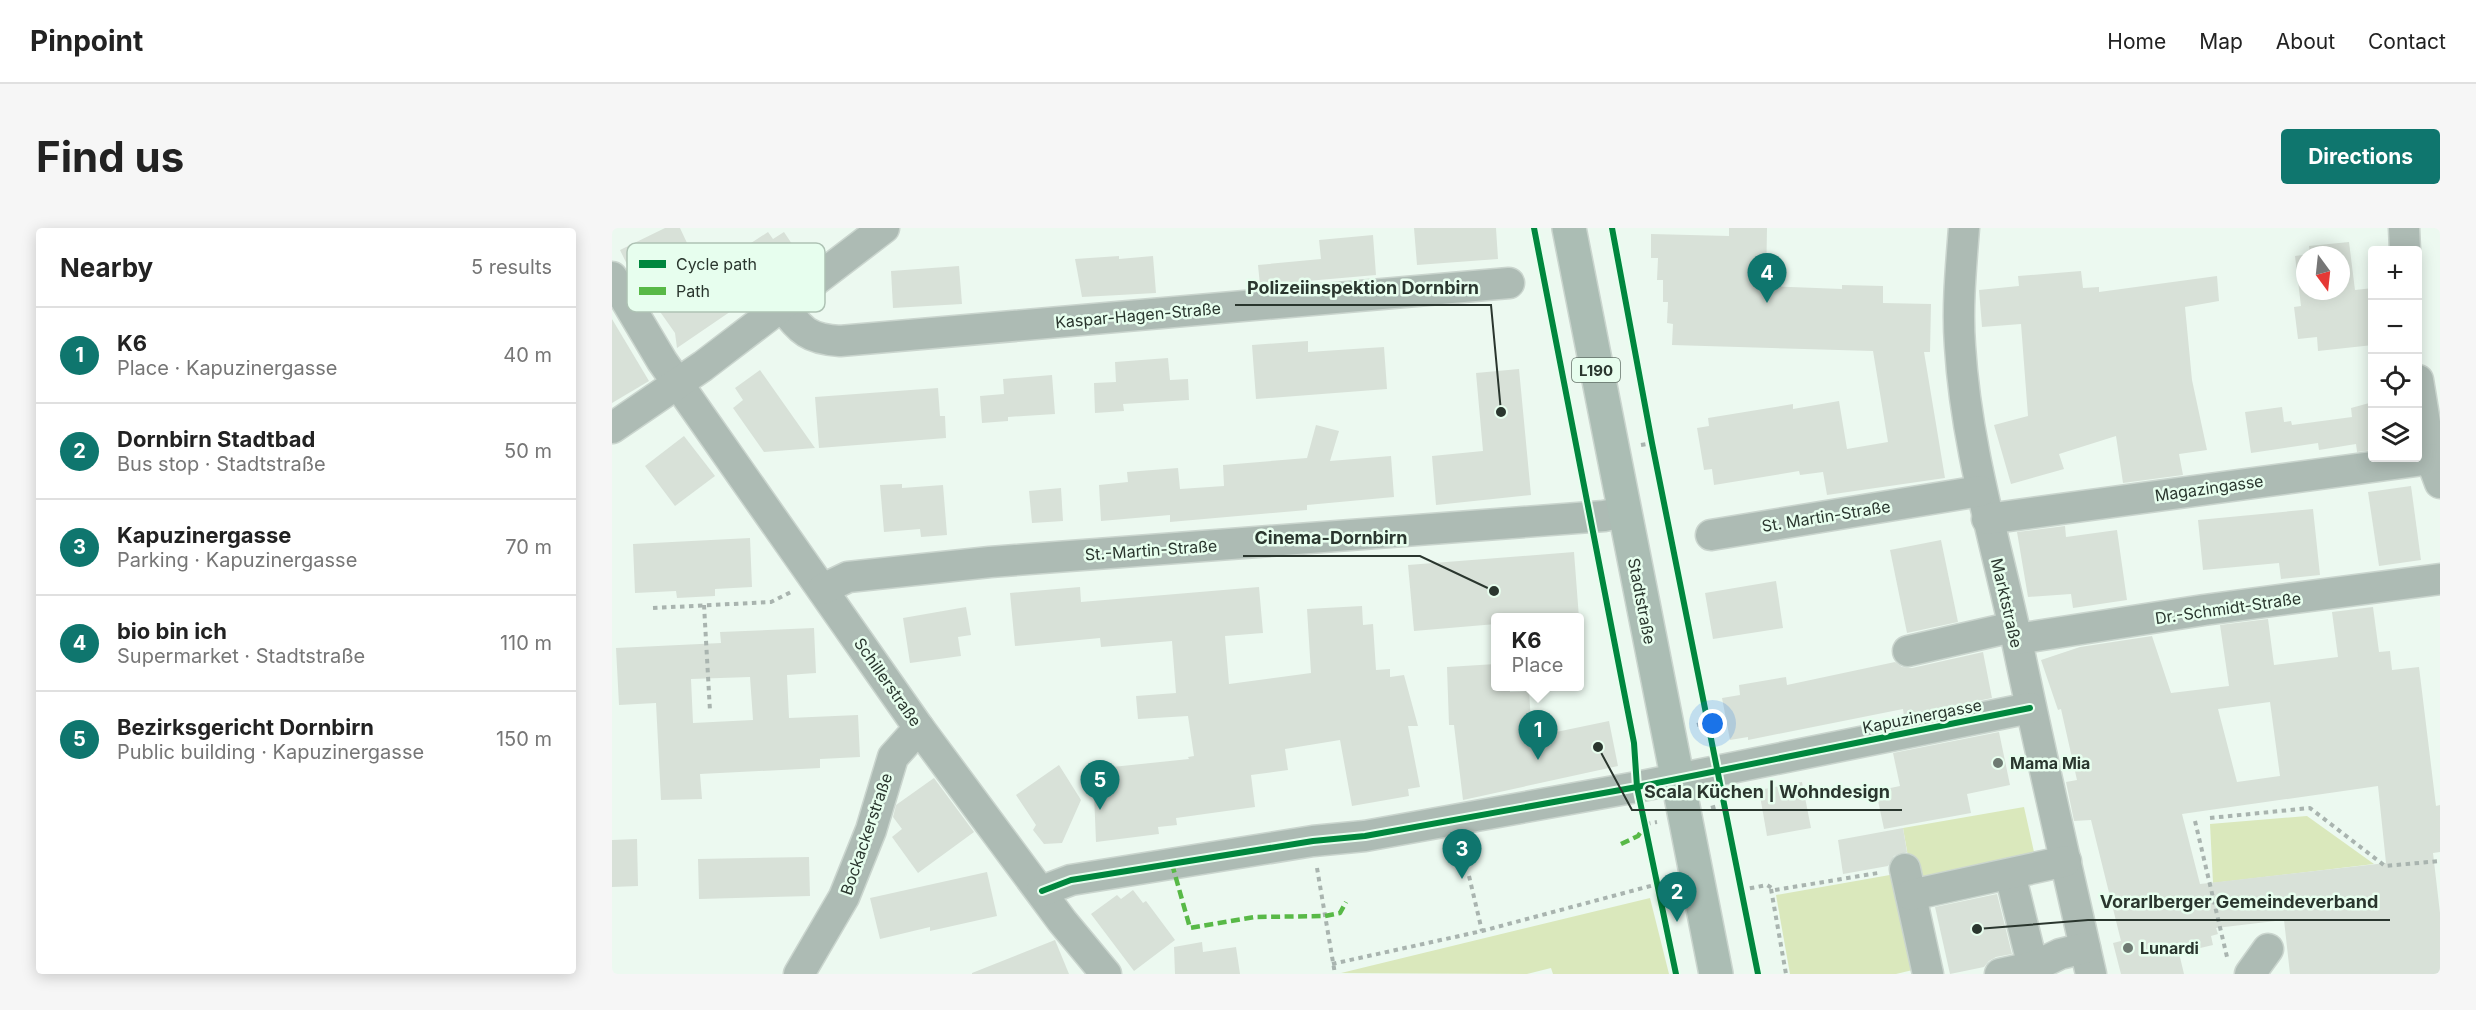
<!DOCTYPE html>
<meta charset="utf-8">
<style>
:root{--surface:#fff;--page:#f6f6f6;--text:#222;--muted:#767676;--line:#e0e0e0;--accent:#0f766e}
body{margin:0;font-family:Inter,sans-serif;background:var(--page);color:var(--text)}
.controls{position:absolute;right:18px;top:18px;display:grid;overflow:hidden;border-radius:6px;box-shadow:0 3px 15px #0003}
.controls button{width:54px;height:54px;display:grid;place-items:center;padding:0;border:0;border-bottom:2px solid var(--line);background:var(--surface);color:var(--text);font:30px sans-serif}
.compass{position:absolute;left:1684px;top:18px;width:54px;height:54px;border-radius:50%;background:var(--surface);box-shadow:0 3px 15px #0003;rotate:165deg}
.you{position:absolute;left:1101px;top:496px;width:21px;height:21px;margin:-15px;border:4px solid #fff;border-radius:50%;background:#1a73e8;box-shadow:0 0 0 9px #1a73e833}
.badge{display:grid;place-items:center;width:39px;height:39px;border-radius:50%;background:var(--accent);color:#fff;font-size:20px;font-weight:700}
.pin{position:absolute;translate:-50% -50px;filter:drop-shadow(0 2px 3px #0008)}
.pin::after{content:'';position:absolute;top:32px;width:21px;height:18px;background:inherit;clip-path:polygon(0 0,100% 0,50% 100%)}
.popup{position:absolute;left:879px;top:385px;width:93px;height:78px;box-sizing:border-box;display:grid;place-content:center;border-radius:6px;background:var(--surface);filter:drop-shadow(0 2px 4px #0005);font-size:20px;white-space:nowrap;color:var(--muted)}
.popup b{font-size:22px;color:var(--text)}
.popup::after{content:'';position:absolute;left:50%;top:100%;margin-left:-12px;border:12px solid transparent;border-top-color:var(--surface)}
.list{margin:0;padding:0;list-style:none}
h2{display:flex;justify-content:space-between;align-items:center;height:78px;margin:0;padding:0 24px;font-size:26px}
h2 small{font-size:20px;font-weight:400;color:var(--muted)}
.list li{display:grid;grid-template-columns:39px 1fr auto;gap:18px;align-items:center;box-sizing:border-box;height:96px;padding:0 24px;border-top:2px solid var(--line)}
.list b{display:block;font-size:22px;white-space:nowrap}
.list p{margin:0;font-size:20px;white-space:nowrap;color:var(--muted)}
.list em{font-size:20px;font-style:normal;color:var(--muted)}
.icon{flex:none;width:33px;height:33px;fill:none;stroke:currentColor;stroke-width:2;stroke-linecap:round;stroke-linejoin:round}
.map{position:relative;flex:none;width:1828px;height:746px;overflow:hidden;border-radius:6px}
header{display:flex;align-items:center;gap:36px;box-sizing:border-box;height:84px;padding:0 30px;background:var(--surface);border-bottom:2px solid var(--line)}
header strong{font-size:28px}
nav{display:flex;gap:33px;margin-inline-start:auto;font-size:21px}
.intro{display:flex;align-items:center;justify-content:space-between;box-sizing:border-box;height:144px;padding:0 36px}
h1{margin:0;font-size:42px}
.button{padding:15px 27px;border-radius:6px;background:var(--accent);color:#fff;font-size:21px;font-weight:700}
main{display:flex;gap:36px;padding:0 36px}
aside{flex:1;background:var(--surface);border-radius:6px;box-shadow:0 3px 15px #0003}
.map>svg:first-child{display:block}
.green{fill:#dae8bc}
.building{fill:#d8e1d8;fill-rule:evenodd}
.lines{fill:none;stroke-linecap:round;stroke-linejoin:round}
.minor-casing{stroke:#cad5ce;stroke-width:33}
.major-casing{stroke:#cad5ce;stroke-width:36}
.path{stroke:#a9b4af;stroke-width:4;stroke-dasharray:4.5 4.5;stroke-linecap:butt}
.minor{stroke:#adbbb4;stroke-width:30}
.major{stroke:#abbdb4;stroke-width:33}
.quiet{stroke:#58b947;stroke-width:4.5;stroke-dasharray:9 4.5;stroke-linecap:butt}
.cycleway-casing{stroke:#e7feee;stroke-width:10}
.cycleway{stroke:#00873e;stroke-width:6}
.poi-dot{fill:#6e7a72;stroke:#e7feee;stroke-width:2}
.labels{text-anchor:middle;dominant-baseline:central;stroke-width:5;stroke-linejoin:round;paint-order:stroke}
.shield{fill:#e7feee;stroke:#637268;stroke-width:1.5}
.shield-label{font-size:15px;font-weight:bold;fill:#2a362e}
.street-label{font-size:16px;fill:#2a362e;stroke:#e7feee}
.poi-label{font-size:16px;font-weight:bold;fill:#2a362e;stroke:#e7feee;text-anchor:start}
.key{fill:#e7feee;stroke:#aec2b4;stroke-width:1.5}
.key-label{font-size:16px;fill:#2a362e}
.leader{fill:none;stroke:#2a362e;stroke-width:2}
.callout-dot{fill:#2a362e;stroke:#e7feee;stroke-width:2}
.callout-label{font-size:18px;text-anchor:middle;font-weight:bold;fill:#2a362e;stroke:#e7feee;stroke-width:5;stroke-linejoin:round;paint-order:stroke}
</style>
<header>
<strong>Pinpoint</strong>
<nav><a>Home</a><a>Map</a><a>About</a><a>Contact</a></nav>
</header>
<div class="intro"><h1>Find us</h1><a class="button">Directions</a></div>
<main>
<aside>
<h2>Nearby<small>5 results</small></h2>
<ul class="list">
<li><span class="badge">1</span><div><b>K6</b><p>Place · Kapuzinergasse</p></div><em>40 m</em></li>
<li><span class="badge">2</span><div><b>Dornbirn Stadtbad</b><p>Bus stop · Stadtstraße</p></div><em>50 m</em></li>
<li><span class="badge">3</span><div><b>Kapuzinergasse</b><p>Parking · Kapuzinergasse</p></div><em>70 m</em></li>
<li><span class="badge">4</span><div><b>bio bin ich</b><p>Supermarket · Stadtstraße</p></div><em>110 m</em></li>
<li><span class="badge">5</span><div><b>Bezirksgericht Dornbirn</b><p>Public building · Kapuzinergasse</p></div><em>150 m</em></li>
</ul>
</aside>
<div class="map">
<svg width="1828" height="746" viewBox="0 0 1828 746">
<rect width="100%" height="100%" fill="#ecf9f0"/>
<g class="green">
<path d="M1412 579 1424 633 1299 667 1297 634 1291 600Z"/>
<path d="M1695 588 1762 636 1601 655 1598 596Z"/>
<path d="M1289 645 1309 740 1284 746H1178L1164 667Z"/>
<path d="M1038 670 1057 746H941L939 740 915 746 729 745Z"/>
</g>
<g class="building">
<path d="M53 0H68L90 47 156 4 161 11 172 4 194 37 130 80 128 77 65 120 63 105 32 61 28 63 8 22Z"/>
<path d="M802 0H884L886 31 805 37Z"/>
<path d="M1117 0H1155L1154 58 1230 61V57L1271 58V75L1319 76 1318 124H1312L1333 250 1215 267 1211 244 1188 247 1187 243 1102 257 1100 241 1092 242 1085 200 1097 198 1096 190 1181 176V181L1227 173 1235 221 1276 214 1261 123 1060 117 1061 96 1055 95 1056 74H1051V52H1045L1046 30H1039V6L1117 8Z"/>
<path d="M761 7 764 47 648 57 646 37 709 31 707 12Z"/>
<path d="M1737 14 1743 62 1761 60V117L1706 123 1705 109 1686 111 1682 79 1689 78 1683 28 1698 26 1697 18ZM1693 27H1729V63H1693Z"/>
<path d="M507 28V31L541 28 544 65 470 69 463 31Z"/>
<path d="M347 38 350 76 281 80 279 43Z"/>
<path d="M1469 43 1471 60 1487 59V64L1605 48 1607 73 1573 79 1580 152 1595 222 1567 226 1571 247 1511 255 1504 208 1447 226 1452 241 1399 256 1382 197 1416 188 1409 96 1370 99 1367 62 1407 58 1406 48Z"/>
<path d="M0 91 37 153 0 175Z"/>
<path d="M696 113V124L772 119 775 161 644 171 640 117Z"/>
<path d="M556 130 558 152 576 151 577 172 511 176 512 183 483 185 482 155 504 154 503 134Z"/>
<path d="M907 141 919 267 824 277 820 228 871 223 864 145Z"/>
<path d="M148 142 203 220 152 224 121 180 131 172 123 160Z"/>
<path d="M440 147 443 186 396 189V193L370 195 368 168 392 166 391 151Z"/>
<path d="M326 160 328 188H333L334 210 207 220 203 169Z"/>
<path d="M1761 174V222L1745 224 1744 216 1707 222 1706 215 1639 225 1633 184 1670 179 1672 194 1679 193 1680 197 1740 189 1739 180Z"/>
<path d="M704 197 727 203 718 233 779 228 782 269 695 277V282L558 294V287L489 293 487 257 516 254 515 244 566 240 568 261 612 258 611 237 695 230Z"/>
<path d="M72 208 103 248 63 278 33 238Z"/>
<path d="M290 256V260L331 257 335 307 309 309 308 301 272 304 268 257Z"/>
<path d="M1799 258 1809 332 1767 338 1756 264Z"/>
<path d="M449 260 451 293 420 295 417 263Z"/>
<path d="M1701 281 1708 347 1669 351 1667 335 1591 342 1586 292Z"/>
<path d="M1453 298 1454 309 1505 302 1515 372 1461 380 1459 366 1416 369 1405 304Z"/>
<path d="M138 310 140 359 103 361V368L65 370 64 363 23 365 21 316Z"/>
<path d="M1329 312 1346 394 1295 405 1278 322Z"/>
<path d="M962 324 967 390H884V396L802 403 796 337Z"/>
<path d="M1164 353 1171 400 1101 411 1093 365Z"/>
<path d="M468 359 469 374 647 359 651 405 613 408 617 456 699 445 695 381 750 378 751 397 761 396 764 442 778 441V449L792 447 806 498H796L808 559 796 561 797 568 740 578 728 512 673 521 676 542 639 547 643 579 564 590 565 597 546 599 547 606 484 614 481 541 577 531 576 529 582 528 576 488 526 491 524 468 564 465 560 413 489 419 488 410 403 418 398 365Z"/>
<path d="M354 379 359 407 346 409 349 428 298 435 291 390Z"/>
<path d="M1761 379 1767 424 1778 423 1780 442 1807 439 1824 578 1828 577V624L1821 625 1828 685V746H1678L1672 692 1604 700 1606 706 1599 708 1601 717 1567 725 1572 746H1509L1501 715 1509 713 1479 592 1462 593 1454 554 1465 552 1449 481 1446 482 1429 432 1468 419 1540 408 1559 465 1617 458 1608 397 1656 391 1662 437 1726 429 1720 384ZM1658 474 1668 548 1625 554 1606 481ZM1766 558 1774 635 1588 656 1570 586Z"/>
<path d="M202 400 204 445 175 447 177 490 246 487 248 529 208 531V540L88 546 90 571 49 572 44 475 7 477 4 420 109 415 108 404ZM138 449 141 492 81 495 79 451Z"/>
<path d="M1371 424 1380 470 1292 488 1291 481 1136 512V509L1118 512 1110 470 1128 467 1127 457 1174 449 1175 457 1283 434 1290 439 1300 440Z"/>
<path d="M884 436V459H898V464L917 463 920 509 997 493 1006 538 851 572 842 497H837L835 439Z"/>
<path d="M1387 504 1398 557 1355 566 1359 585 1272 601 1264 563 1288 558 1281 525Z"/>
<path d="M447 537 469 572 450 615 432 616 421 602 424 597 404 567Z"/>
<path d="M322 550 362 604 306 645 280 609 290 601 281 589 284 577Z"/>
<path d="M1190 554 1199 600 1155 608 1147 562Z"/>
<path d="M1291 600 1295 624 1282 628 1276 638 1231 646 1226 612Z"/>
<path d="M25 611 26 658 0 659V612Z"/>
<path d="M197 629 198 668 87 671 86 631Z"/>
<path d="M375 644 385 688 318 703V699L268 711 258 670Z"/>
<path d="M521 662 531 675 534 673 563 712 522 743 479 686 505 667 509 671Z"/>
<path d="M1385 666 1400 726 1384 729 1377 733 1372 739 1338 746 1323 679Z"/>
<path d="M443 712 457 746H360V745Z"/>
<path d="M590 714 591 724 624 719 628 746H563L562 719Z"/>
</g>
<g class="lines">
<g class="minor-casing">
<g id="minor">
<path d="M1352 0C1349 39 1345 79 1348 118 1354 219 1384 315 1405 413 1428 524 1454 635 1479 746"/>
<path d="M1792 0 1793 22"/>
<path d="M0 49 50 133 307 500 450 693 494 746"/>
<path d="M169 77C189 102 195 111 228 113L897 55"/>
<path d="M1806 152 1819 231 1828 255"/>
<path d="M0 200 91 138 272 0"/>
<path d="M1375 291 1819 231"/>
<path d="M1099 307 1368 263"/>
<path d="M211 361 236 349 378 334 992 288 1012 284"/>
<path d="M1405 411 1592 382 1828 351"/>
<path d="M1296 423 1401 399"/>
<path d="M1293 641 1316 746"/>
<path d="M1398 646 1421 739"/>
<path d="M430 663 459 652 701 613 753 608 1025 559 1418 480"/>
<path d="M1299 667 1454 633"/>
<path d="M187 746 232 669 259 602 281 529 307 500"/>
<path d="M1388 746 1421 739 1448 726 1473 720"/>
<path d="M1638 746 1656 721"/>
</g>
</g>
<g class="major-casing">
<path id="major" d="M957 0 1104 746"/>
</g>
<g class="path">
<path d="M1029 217 1040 215"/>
<path d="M92 377 98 483"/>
<path d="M41 380 159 374 179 364"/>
<path d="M1085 497 1096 494"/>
<path d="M1099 580 1113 576"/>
<path d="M1598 590 1698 580 1773 638 1828 633"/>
<path d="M1583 593 1615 729"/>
<path d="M1034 596 1045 594"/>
<path d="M705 640 723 746"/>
<path d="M857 648 870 703"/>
<path d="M1159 661 1174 746"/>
<path d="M1129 662 1155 657 1163 662 1266 645"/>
<path d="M720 736 870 703 1057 653"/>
</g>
<use href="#minor" class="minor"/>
<use href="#major" class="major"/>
<g class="quiet">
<path d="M1009 616 1026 608 1034 596"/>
<path d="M560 636 578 700 643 689 713 688 728 685 734 674"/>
</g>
<g class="cycleway-casing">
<g id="cycleway">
<path d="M922 0 1022 515 1025 559 1064 746"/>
<path d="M1000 0 1040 215 1146 746"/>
<path d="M430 663 459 652 701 613 753 608 1025 559 1418 480"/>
</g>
</g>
<use href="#cycleway" class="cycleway"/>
</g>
<g class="poi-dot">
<circle cx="1386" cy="535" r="6"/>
<circle cx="1516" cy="720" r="6"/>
</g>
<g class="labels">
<rect class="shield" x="960" y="130" width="48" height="24" rx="4.5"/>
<g class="shield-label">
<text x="984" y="142">L190</text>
</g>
<g class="street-label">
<text transform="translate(526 87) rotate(-5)">Kaspar-Hagen-Straße</text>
<text transform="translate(1597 260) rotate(-8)">Magazingasse</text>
<text transform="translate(1214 288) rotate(-9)">St. Martin-Straße</text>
<text transform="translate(539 322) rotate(-4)">St.-Martin-Straße</text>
<text transform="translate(1030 373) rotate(79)">Stadtstraße</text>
<text transform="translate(1395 375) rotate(77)">Marktstraße</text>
<text transform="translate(1616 380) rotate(-8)">Dr.-Schmidt-Straße</text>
<text transform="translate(276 454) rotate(55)">Schillerstraße</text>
<text transform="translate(1310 488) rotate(-11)">Kapuzinergasse</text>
<text transform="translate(254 606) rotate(-71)">Bockackerstraße</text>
</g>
<g class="poi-label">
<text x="1398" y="535">Mama Mia</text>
<text x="1528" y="720">Lunardi</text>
</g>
</g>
<rect x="15" y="15" width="198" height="69" rx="9" class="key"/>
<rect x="27" y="32" width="27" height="8" fill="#00873e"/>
<rect x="27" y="59" width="27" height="8" fill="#58b947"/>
<g class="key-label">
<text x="64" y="42">Cycle path</text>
<text x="64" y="69">Path</text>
</g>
<path class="leader" d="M889 184L879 77H623M882 363L808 328H631M986 519L1020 582H1290M1365 701L1476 692H1778"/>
<g class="callout-dot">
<circle cx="889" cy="184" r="6"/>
<circle cx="882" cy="363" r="6"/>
<circle cx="986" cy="519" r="6"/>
<circle cx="1365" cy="701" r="6"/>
</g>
<g class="callout-label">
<text x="751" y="66">Polizeiinspektion Dornbirn</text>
<text x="719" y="316">Cinema-Dornbirn</text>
<text x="1155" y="570">Scala Küchen | Wohndesign</text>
<text x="1627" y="680">Vorarlberger Gemeindeverband</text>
</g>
</svg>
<div class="controls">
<button>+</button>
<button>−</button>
<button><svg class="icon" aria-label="locate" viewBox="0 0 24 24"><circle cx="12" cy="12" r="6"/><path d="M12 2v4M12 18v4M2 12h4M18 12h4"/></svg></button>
<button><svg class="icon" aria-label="layers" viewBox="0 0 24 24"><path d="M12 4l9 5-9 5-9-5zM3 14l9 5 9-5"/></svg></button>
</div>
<svg class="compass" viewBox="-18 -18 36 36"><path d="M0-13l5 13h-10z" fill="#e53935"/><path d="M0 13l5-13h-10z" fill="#767676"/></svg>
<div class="you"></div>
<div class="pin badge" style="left:926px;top:532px">1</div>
<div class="popup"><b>K6</b>Place</div>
<div class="pin badge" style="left:1065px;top:694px">2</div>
<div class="pin badge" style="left:850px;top:651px">3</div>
<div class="pin badge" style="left:1155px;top:75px">4</div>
<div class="pin badge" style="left:488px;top:582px">5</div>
</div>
</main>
